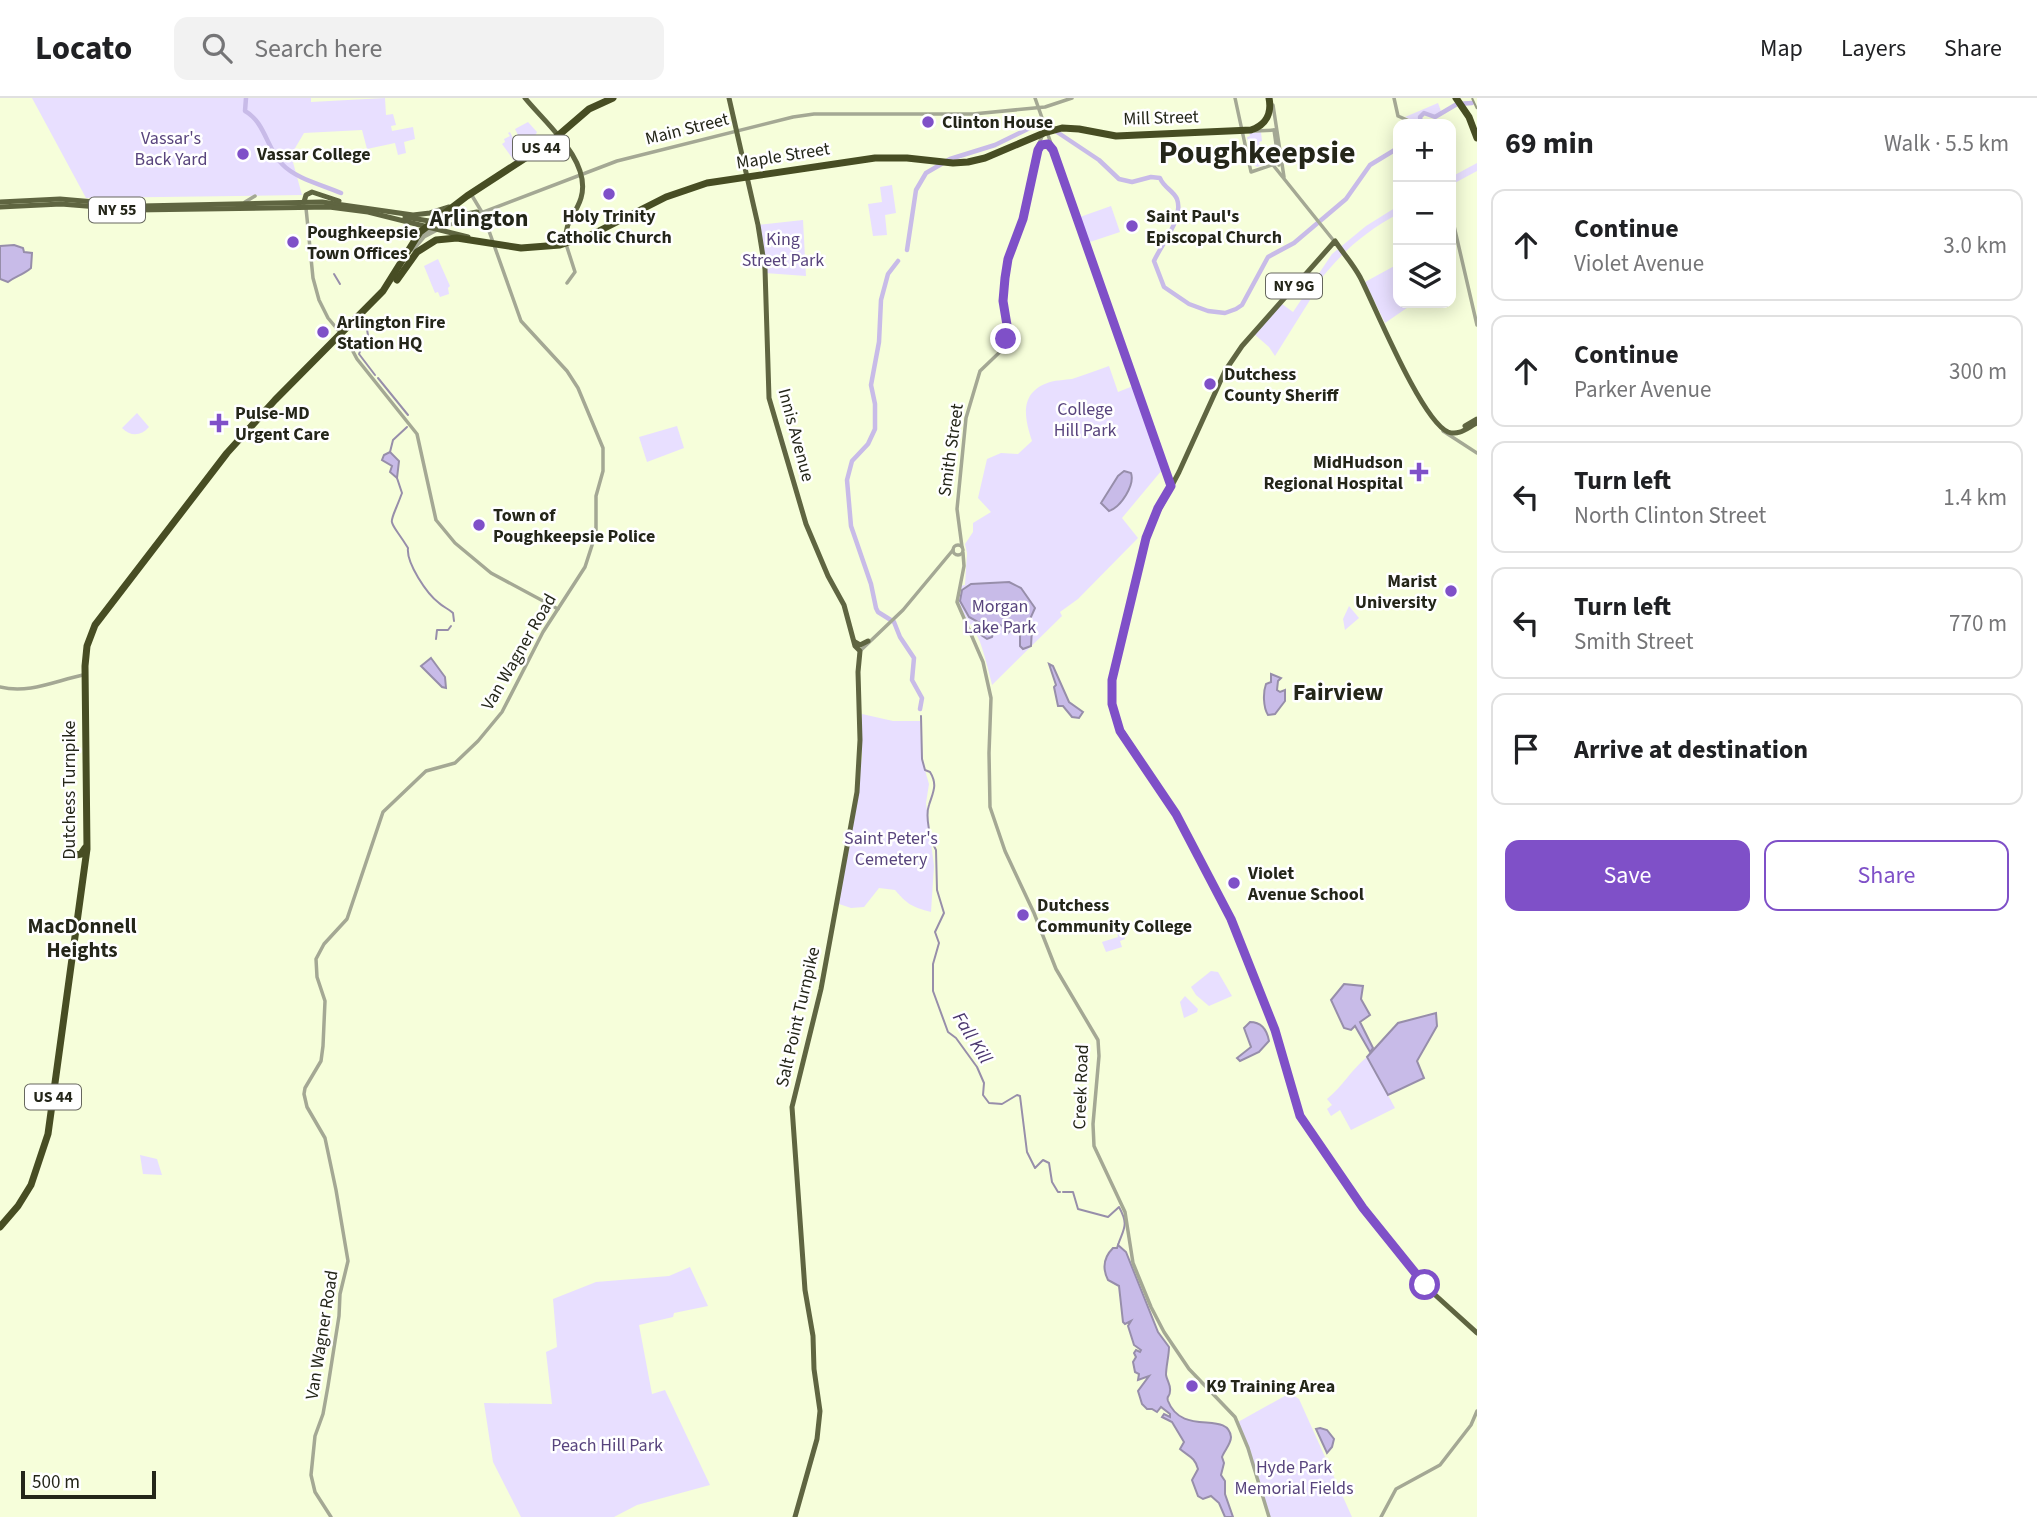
<!DOCTYPE html>
<meta charset="utf-8">
<style>
:root{--surface:#fff;--page:#f2f2f2;--text:#202124;--muted:#757577;--line:#e0e0e0;--accent:#7f50c8}
body{margin:0;font-family:"Source Sans 3",sans-serif;background:var(--page);color:var(--text)}
.controls{position:absolute;right:21px;top:21px;display:grid;overflow:hidden;border-radius:14px;box-shadow:0 4px 18px #0003}
.controls button{width:63px;height:63px;display:grid;place-items:center;padding:0;border:0;border-bottom:2px solid var(--line);background:var(--surface);color:var(--text);font:35px sans-serif}
.scale{position:absolute;left:21px;bottom:18px;width:135px;box-sizing:border-box;padding-left:7px;border:4px solid #242619;border-top:0;font-size:19px;line-height:24px;white-space:nowrap;color:#242619;-webkit-text-stroke:5px #fff;paint-order:stroke}
.stop{position:absolute;width:21px;height:21px;margin:-16px;border:5px solid #7f50c8;border-radius:50%;background:#fff}
.stop.end{background:#7f50c8;border-color:#fff;box-shadow:0 2px 7px #0008}
.list{margin:0;padding:0;list-style:none}
h2{display:flex;justify-content:space-between;align-items:center;height:91px;margin:0;padding:0 28px;font-size:30px}
h2 small{font-size:23px;font-weight:400;color:var(--muted)}
.list li{display:grid;grid-template-columns:46px 1fr auto;gap:21px;align-items:center;box-sizing:border-box;height:112px;margin:0 14px 14px;padding:0 14px;border:2px solid var(--line);border-radius:14px}
.list b{display:block;font-size:26px;white-space:nowrap}
.list p{margin:0;font-size:23px;white-space:nowrap;color:var(--muted)}
.list em{font-size:23px;font-style:normal;color:var(--muted)}
.actions{display:flex;gap:14px;padding:21px 28px}
.actions a{flex:1;padding:16px 0;border:2px solid var(--accent);border-radius:14px;text-align:center;font-size:24px;color:var(--accent)}
.actions .main{background:var(--accent);color:#fff}
.icon{flex:none;width:38px;height:38px;fill:none;stroke:currentColor;stroke-width:2;stroke-linecap:round;stroke-linejoin:round}
.map{position:relative;flex:none;width:1477px;height:1419px;overflow:hidden}
header{display:flex;align-items:center;gap:42px;box-sizing:border-box;height:98px;padding:0 35px;background:var(--surface);border-bottom:2px solid var(--line)}
header strong{font-size:33px}
nav{display:flex;gap:38px;margin-inline-start:auto;font-size:24px}
.search{width:490px;height:63px;background:var(--page);display:flex;align-items:center;gap:18px;box-sizing:border-box;padding:0 24px;border-radius:14px;color:var(--muted);font-size:26px}
main{display:flex}
aside{flex:1;background:var(--surface)}
.map>svg:first-child{display:block}
.green{fill:#e8dfff}
.water{fill:#c8bbe8;stroke:#978eaa;stroke-width:2}
.lines{fill:none;stroke-linecap:round;stroke-linejoin:round}
.stream{stroke:#978eaa;stroke-width:2}
.river{stroke:#c8bbe8;stroke-width:4.5}
.minor{stroke:#a4a894;stroke-width:3.5}
.major{stroke:#5f6541;stroke-width:5}
.highway{stroke:#474d23;stroke-width:7}
.rail{stroke:#949980;stroke-width:2;stroke-dasharray:12 12;stroke-linecap:butt}
.route{stroke:#7f50c8;stroke-width:9}
.poi-dot{fill:#7f50c8;stroke:#fff;stroke-width:2.5}
.labels{text-anchor:middle;dominant-baseline:central;stroke-width:5;stroke-linejoin:round;paint-order:stroke}
.shield{fill:#fff;stroke:#66675e;stroke-width:2}
.shield-label{font-size:16px;font-weight:bold;fill:#242619}
.street-label{font-size:18px;fill:#242619;stroke:#fff}
.poi-label{font-size:18px;font-weight:bold;fill:#242619;stroke:#fff;text-anchor:start}
.park-label{font-size:18px;fill:#58447d;stroke:#fff}
.water-label{font-size:19px;font-style:italic;fill:#4b376f;stroke:#fff}
.quarter-label{font-size:21px;font-weight:bold;fill:#242619;stroke:#fff}
.district-label{font-size:24px;font-weight:bold;fill:#242619;stroke:#fff}
.town-label{font-size:32px;font-weight:bold;fill:#242619;stroke:#fff}
</style>
<header>
<strong>Locato</strong>
<div class="search"><svg class="icon" aria-label="search" viewBox="0 0 24 24"><circle cx="10" cy="10" r="6"/><path d="M15 15l6 6"/></svg>Search here</div>
<nav><a>Map</a><a>Layers</a><a>Share</a></nav>
</header>
<main>
<div class="map">
<svg width="1477" height="1419" viewBox="0 0 1477 1419">
<rect width="100%" height="100%" fill="#f6feda"/>
<g class="green">
<path d="M32 0H311V4L385 0 386 17 393 16 396 27 391 28 392 33 413 29 415 41 404 44 406 55 398 57 395 45 367 51 362 32 304 35 291 57 302 97 86 100Z"/>
<path d="M1438 5 1442 16 1434 19 1424 15 1420 19 1421 26 1405 19Z"/>
<path d="M528 24 537 34 532 44 536 50 527 47 517 51 519 57 516 59 518 63 515 64 502 46 505 44 504 41 510 38 508 35 510 34 515 44 520 41 515 31Z"/>
<path d="M1261 34 1262 43 1259 44 1261 49 1253 51 1254 58 1262 57 1267 66 1257 69 1253 67 1247 39 1250 38 1249 35Z"/>
<path d="M1477 65V73L1451 87V79Z"/>
<path d="M892 87 896 115 885 117 887 137 873 138 868 106 882 104 880 89Z"/>
<path d="M1111 108 1120 134 1087 145 1080 119Z"/>
<path d="M1398 108V116C1359 137 1337 159 1310 195V202L1275 258 1269 249 1254 236 1282 206 1293 214 1332 156 1366 128Z"/>
<path d="M803 122 806 178 765 175 758 127Z"/>
<path d="M438 161 450 188 448 190 449 196 440 199 438 194 435 195 424 168Z"/>
<path d="M1398 166V205H1414L1385 225 1365 184Z"/>
<path d="M1109 268 1118 294 1133 288 1162 372 1122 420 1138 440 1078 501 1060 514 1062 518 992 587C989 574 984 555 980 544 972 524 955 512 959 488L965 487 967 455 965 446 973 434V425L991 414 978 400 987 361 1001 355 1018 356 1032 343C1024 319 1019 294 1050 284 1057 282 1065 282 1072 281 1085 277 1097 272 1109 268Z"/>
<path d="M137 315 149 329C141 338 131 339 122 330Z"/>
<path d="M677 328 684 350 647 364 639 339Z"/>
<path d="M1349 508 1359 520 1345 532 1343 521Z"/>
<path d="M862 616 893 623H920L922 662 929 686 926 705 934 768 931 814C912 809 907 806 895 792L879 790 864 809 851 810 839 806 862 659Z"/>
<path d="M1123 833 1125 841 1120 843 1122 849 1106 854 1102 844 1118 839 1117 835Z"/>
<path d="M1211 873 1218 874 1232 898 1209 908 1196 897 1191 889Z"/>
<path d="M1185 898 1198 911 1197 914 1184 920 1180 904Z"/>
<path d="M1367 959 1395 1010 1351 1032 1340 1012 1331 1018 1327 1011 1332 1007 1327 1001C1343 988 1350 973 1367 959Z"/>
<path d="M140 1057 157 1061 162 1077 143 1076Z"/>
<path d="M690 1169 708 1208 674 1215 673 1219 639 1227 652 1296 665 1292 710 1387 637 1407 614 1419H521L493 1364 484 1305 552 1306 546 1254 557 1249 553 1201 596 1184 669 1178Z"/>
<path d="M1290 1295 1299 1301 1352 1419H1268L1238 1324Z"/>
</g>
<g class="water">
<path d="M14 147 23 150 24 154 32 155 31 170C23 177 16 178 8 184L0 181V148Z"/>
<path d="M390 354 399 363 397 380 390 374 392 368 382 362 384 357Z"/>
<path d="M1124 373 1131 375C1135 387 1121 409 1109 413L1101 405 1118 378Z"/>
<path d="M1009 484 1021 490 1035 510 1030 521 1032 530 1031 548 1023 551 1020 548V533L1014 529 1008 535 1003 528 996 526 992 539 987 541 981 537 980 525 969 519 960 503 962 492 971 486Z"/>
<path d="M431 560 445 579 446 590 442 589 421 568Z"/>
<path d="M1049 566 1053 568 1069 604 1083 614 1079 620 1072 619 1063 608H1058L1054 589 1056 587Z"/>
<path d="M1271 576 1281 580 1278 583 1277 592 1280 594 1285 592V603L1275 616 1268 617C1263 609 1263 594 1266 586L1271 584Z"/>
<path d="M1344 886 1363 888 1361 901 1370 917 1360 924 1373 950 1370 954 1355 928 1351 932 1344 930 1331 902Z"/>
<path d="M1436 915 1437 928 1417 963 1424 980 1388 997 1367 959 1398 925Z"/>
<path d="M1250 924C1262 924 1267 932 1269 943L1259 954 1240 963 1237 960 1251 949 1244 930Z"/>
<path d="M1118 1147 1126 1154 1158 1234 1169 1249C1169 1258 1166 1268 1166 1277 1167 1283 1171 1287 1170 1293 1170 1300 1166 1297 1168 1303 1182 1339 1228 1312 1231 1339 1231 1346 1224 1353 1222 1359L1224 1365 1221 1377 1225 1383V1396L1233 1419H1225L1219 1405 1211 1398 1203 1401 1198 1398 1192 1382 1198 1371C1195 1359 1188 1358 1180 1351L1184 1344 1172 1324 1162 1319 1164 1316 1170 1319V1316L1161 1309 1157 1314 1152 1311H1147L1142 1306 1138 1293 1149 1278 1138 1282 1139 1276 1135 1274 1133 1264 1136 1259 1134 1255 1136 1252 1140 1254 1141 1252 1134 1247 1128 1228 1131 1223 1125 1226 1123 1224 1119 1188 1108 1182C1102 1170 1104 1159 1113 1150H1117Z"/>
<path d="M1320 1330 1327 1332 1334 1341 1332 1349 1327 1355 1316 1331Z"/>
</g>
<g class="lines">
<g class="stream">
<path d="M334 176 340 186"/>
<path d="M365 220 369 243 361 251 359 256 375 277"/>
<path d="M378 280 408 317"/>
<path d="M390 354 393 342 407 329"/>
<path d="M397 380 402 395C388 433 387 416 408 450 406 465 427 496 439 505 443 509 449 511 453 515L454 523"/>
<path d="M436 541 437 532H448L451 528"/>
<path d="M921 618 922 661 925 672 930 674C938 687 933 694 929 707 925 718 930 742 936 752L937 792 944 815 935 834 939 845 933 866V893L948 934 956 940 977 969 984 985 983 997 989 1005 1002 1006 1017 997 1020 998 1027 1054 1035 1070 1043 1062 1049 1065 1052 1084 1058 1094H1060"/>
<path d="M1063 1094H1073L1078 1111 1108 1119 1119 1109C1129 1127 1124 1130 1118 1147"/>
</g>
<g class="river">
<path d="M246 0 245 13C265 24 267 51 282 66 296 81 323 87 341 95"/>
<path d="M1421 26 1420 19 1424 15 1435 19 1457 6 1472 5"/>
<path d="M1057 34 1099 62 1119 81 1132 84 1151 79 1160 80C1164 90 1173 92 1177 101 1184 120 1162 145 1154 163L1164 189 1189 206 1208 213 1225 215 1236 211 1242 207 1268 159 1294 145 1346 101 1370 67 1398 50"/>
<path d="M907 152 916 92 926 75 950 61 995 47 1040 25"/>
<path d="M898 163 888 176 881 202 879 244 871 287 875 306V331L868 346 852 363 847 382 851 428 871 486 876 510 878 514 894 524 900 539 914 560 912 582 922 600 920 611"/>
</g>
<g class="minor">
<path d="M1035 0 1171 387"/>
<path d="M1235 0 1251 74 1281 64"/>
<path d="M1394 0 1398 18 1416 26"/>
<path d="M1273 7 1284 79"/>
<path d="M1274 32 1279 67"/>
<path d="M1255 33 1275 32"/>
<path d="M1273 67 1334 143"/>
<path d="M245 104 255 98"/>
<path d="M306 110 313 180 319 202 328 220 348 244 357 261 417 336 436 422 455 445 491 475 558 511"/>
<path d="M1451 115 1477 227"/>
<path d="M420 139 434 130"/>
<path d="M566 146 575 174 567 185"/>
<path d="M413 152 424 139 439 131 617 63 793 19 814 16H973L1045 9 1072 0"/>
<path d="M1443 333 1477 355"/>
<circle cx="958" cy="452" r="5"/>
<path d="M962 449 957 411 966 320 980 273 1004 250 1007 232 1003 203 1005 180 1008 161 1021 129 1037 50 1043 36"/>
<path d="M963 455 964 468 957 504 983 564 991 600 989 655 990 709 1005 753 1034 815 1056 871 1098 942 1099 958 1093 1026 1094 1048 1125 1114 1133 1165 1151 1209 1164 1234 1189 1271 1235 1319 1248 1350 1269 1419"/>
<path d="M860 553 903 512 953 452"/>
<path d="M0 589C29 596 55 583 83 577"/>
<path d="M331 1419 315 1394 311 1377 315 1338 323 1316 328 1288 339 1218 340 1196 348 1163 336 1092 325 1040 307 1009 304 996 305 990 321 963 323 948 325 903 317 879 316 861 324 846 347 821 383 714 426 673 455 665 478 643 502 614 543 534 585 469 596 435V398L603 373V350L578 290 567 273 521 223 483 116 471 96"/>
<path d="M1381 1419 1396 1391 1440 1367 1471 1327 1477 1313"/>
</g>
<g class="major">
<path d="M525 0C546 26 592 63 581 100 575 119 564 123 566 145"/>
<path d="M729 0 758 127 765 171 769 300 806 426 828 478 844 507 855 548 860 553 858 574 860 642 857 694 821 891 792 1009 805 1192 813 1238 814 1271 820 1313 817 1341 795 1419"/>
<path d="M0 104 60 101 141 108 322 104 413 117 430 115 449 109"/>
<path d="M304 104 306 97 312 94 339 103"/>
<path d="M0 109 61 106 135 112 329 109 368 114 468 139"/>
<path d="M405 119 429 123 477 114"/>
<path d="M1477 325C1467 330 1459 338 1448 334 1421 322 1375 208 1360 179 1353 166 1343 155 1335 143L1242 248 1225 273 1179 374 1150 429 1114 573 1111 602 1118 627 1176 716 1224 806 1275 932 1300 1018 1363 1110 1413 1174 1433 1195 1477 1235"/>
<path d="M1465 328 1477 321"/>
<path d="M855 544 860 547 868 543"/>
</g>
<g class="highway">
<path d="M1456 0 1469 19 1477 40"/>
<path d="M397 182 417 154 436 142 457 140 521 150 560 147 593 136 666 99 707 85 875 60H907L953 65 968 64 985 60 1044 35 1062 30 1079 31 1116 38 1251 32C1266 27 1272 15 1269 0"/>
<path d="M72 758 81 756 85 750"/>
<path d="M0 1129 18 1108 31 1087 48 1036 87 751 85 568 87 548 95 527 227 355 275 302 383 193 420 134 467 98 553 42 589 11 613 0"/>
</g>
<path class="rail" d="M1472 0 1477 11"/>
</g>
<g class="lines">
<path class="route" d="M1006 241 1007 227 1003 203 1005 180 1008 161 1023 121 1038 52 1041 47 1048 46 1053 52 1171 388 1158 410 1146 440 1112 582V606L1120 633 1176 716 1231 821 1275 932 1300 1018 1363 1110 1425 1187"/>
</g>
<g class="poi-dot">
<circle cx="928" cy="24" r="7"/>
<circle cx="243" cy="56" r="7"/>
<circle cx="609" cy="96" r="7"/>
<circle cx="1132" cy="128" r="7"/>
<circle cx="293" cy="144" r="7"/>
<circle cx="323" cy="234" r="7"/>
<circle cx="1210" cy="286" r="7"/>
<path d="M215.5 314.5h7v7h7v7h-7v7h-7v-7h-7v-7h7z"/>
<path d="M1415.5 363.5h7v7h7v7h-7v7h-7v-7h-7v-7h7z"/>
<circle cx="479" cy="427" r="7"/>
<circle cx="1451" cy="493" r="7"/>
<circle cx="1234" cy="785" r="7"/>
<circle cx="1023" cy="817" r="7"/>
<circle cx="1192" cy="1288" r="7"/>
</g>
<g class="labels">
<g class="shield">
<rect x="513" y="37.5" width="56" height="25" rx="5"/>
<rect x="89" y="99.5" width="56" height="25" rx="5"/>
<rect x="1266" y="175.5" width="56" height="25" rx="5"/>
<rect x="25" y="986.5" width="56" height="25" rx="5"/>
</g>
<g class="shield-label">
<text x="541" y="50">US 44</text>
<text x="117" y="112">NY 55</text>
<text x="1294" y="188">NY 9G</text>
<text x="53" y="999">US 44</text>
</g>
<g class="street-label">
<text transform="translate(1161 20) rotate(-2)">Mill Street</text>
<text transform="translate(687 31) rotate(-14)">Main Street</text>
<text transform="translate(783 58) rotate(-9)">Maple Street</text>
<text transform="translate(796 337) rotate(75)">Innis Avenue</text>
<text transform="translate(951 352) rotate(-82)">Smith Street</text>
<text transform="translate(519 554) rotate(-60)">Van Wagner Road</text>
<text transform="translate(69 692) rotate(-90)">Dutchess Turnpike</text>
<text transform="translate(798 919) rotate(-77)">Salt Point Turnpike</text>
<text transform="translate(1081 989) rotate(-88)">Creek Road</text>
<text transform="translate(322 1237) rotate(-81)">Van Wagner Road</text>
</g>
<g class="poi-label">
<text x="942" y="24">Clinton House</text>
<text x="257" y="56">Vassar College</text>
<text x="609" y="118" text-anchor="middle">Holy Trinity<tspan x="609" dy="21">Catholic Church</tspan></text>
<text x="1146" y="118">Saint Paul's<tspan x="1146" dy="21">Episcopal Church</tspan></text>
<text x="307" y="134">Poughkeepsie<tspan x="307" dy="21">Town Offices</tspan></text>
<text x="337" y="224">Arlington Fire<tspan x="337" dy="21">Station HQ</tspan></text>
<text x="1224" y="276">Dutchess<tspan x="1224" dy="21">County Sheriff</tspan></text>
<text x="235" y="315">Pulse-MD<tspan x="235" dy="21">Urgent Care</tspan></text>
<text x="1403" y="364" text-anchor="end">MidHudson<tspan x="1403" dy="21">Regional Hospital</tspan></text>
<text x="493" y="417">Town of<tspan x="493" dy="21">Poughkeepsie Police</tspan></text>
<text x="1437" y="483" text-anchor="end">Marist<tspan x="1437" dy="21">University</tspan></text>
<text x="1248" y="775">Violet<tspan x="1248" dy="21">Avenue School</tspan></text>
<text x="1037" y="807">Dutchess<tspan x="1037" dy="21">Community College</tspan></text>
<text x="1206" y="1288">K9 Training Area</text>
</g>
<g class="park-label">
<text x="171" y="40">Vassar's<tspan x="171" dy="21">Back Yard</tspan></text>
<text x="783" y="141">King<tspan x="783" dy="21">Street Park</tspan></text>
<text x="1085" y="311">College<tspan x="1085" dy="21">Hill Park</tspan></text>
<text x="1000" y="508">Morgan<tspan x="1000" dy="21">Lake Park</tspan></text>
<text x="891" y="740">Saint Peter's<tspan x="891" dy="21">Cemetery</tspan></text>
<text x="607" y="1347">Peach Hill Park</text>
<text x="1294" y="1369">Hyde Park<tspan x="1294" dy="21">Memorial Fields</tspan></text>
</g>
<g class="water-label">
<text transform="translate(972 940) rotate(58)">Fall Kill</text>
</g>
<g class="quarter-label">
<text x="82" y="828">MacDonnell<tspan x="82" dy="24">Heights</tspan></text>
</g>
<g class="district-label">
<text x="479" y="120">Arlington</text>
<text x="1338" y="594">Fairview</text>
</g>
<g class="town-label">
<text x="1257" y="55">Poughkeepsie</text>
</g>
</g>
</svg>
<div class="controls">
<button>+</button>
<button>−</button>
<button><svg class="icon" aria-label="layers" viewBox="0 0 24 24"><path d="M12 4l9 5-9 5-9-5zM3 14l9 5 9-5"/></svg></button>
</div>
<div class="scale">500 m</div>
<div class="stop" style="left:1425px;top:1187px"></div>
<div class="stop end" style="left:1006px;top:241px"></div>
</div>
<aside>
<h2>69 min<small>Walk · 5.5 km</small></h2>
<ul class="list">
<li><svg class="icon" aria-label="ahead" viewBox="0 0 24 24"><path d="M12 20V5M6 11l6-6 6 6"/></svg><div><b>Continue</b><p>Violet Avenue</p></div><em>3.0 km</em></li>
<li><svg class="icon" aria-label="ahead" viewBox="0 0 24 24"><path d="M12 20V5M6 11l6-6 6 6"/></svg><div><b>Continue</b><p>Parker Avenue</p></div><em>300 m</em></li>
<li><svg class="icon" aria-label="left" viewBox="0 0 24 24"><path d="M17 20v-9H6M10 6l-5 5 5 5"/></svg><div><b>Turn left</b><p>North Clinton Street</p></div><em>1.4 km</em></li>
<li><svg class="icon" aria-label="left" viewBox="0 0 24 24"><path d="M17 20v-9H6M10 6l-5 5 5 5"/></svg><div><b>Turn left</b><p>Smith Street</p></div><em>770 m</em></li>
<li><svg class="icon" aria-label="arrive" viewBox="0 0 24 24"><path d="M6 21V4h12l-3 4 3 4H6"/></svg><div><b>Arrive at destination</b></div></li>
</ul>
<div class="actions"><a class="main">Save</a><a>Share</a></div>
</aside>
</main>
